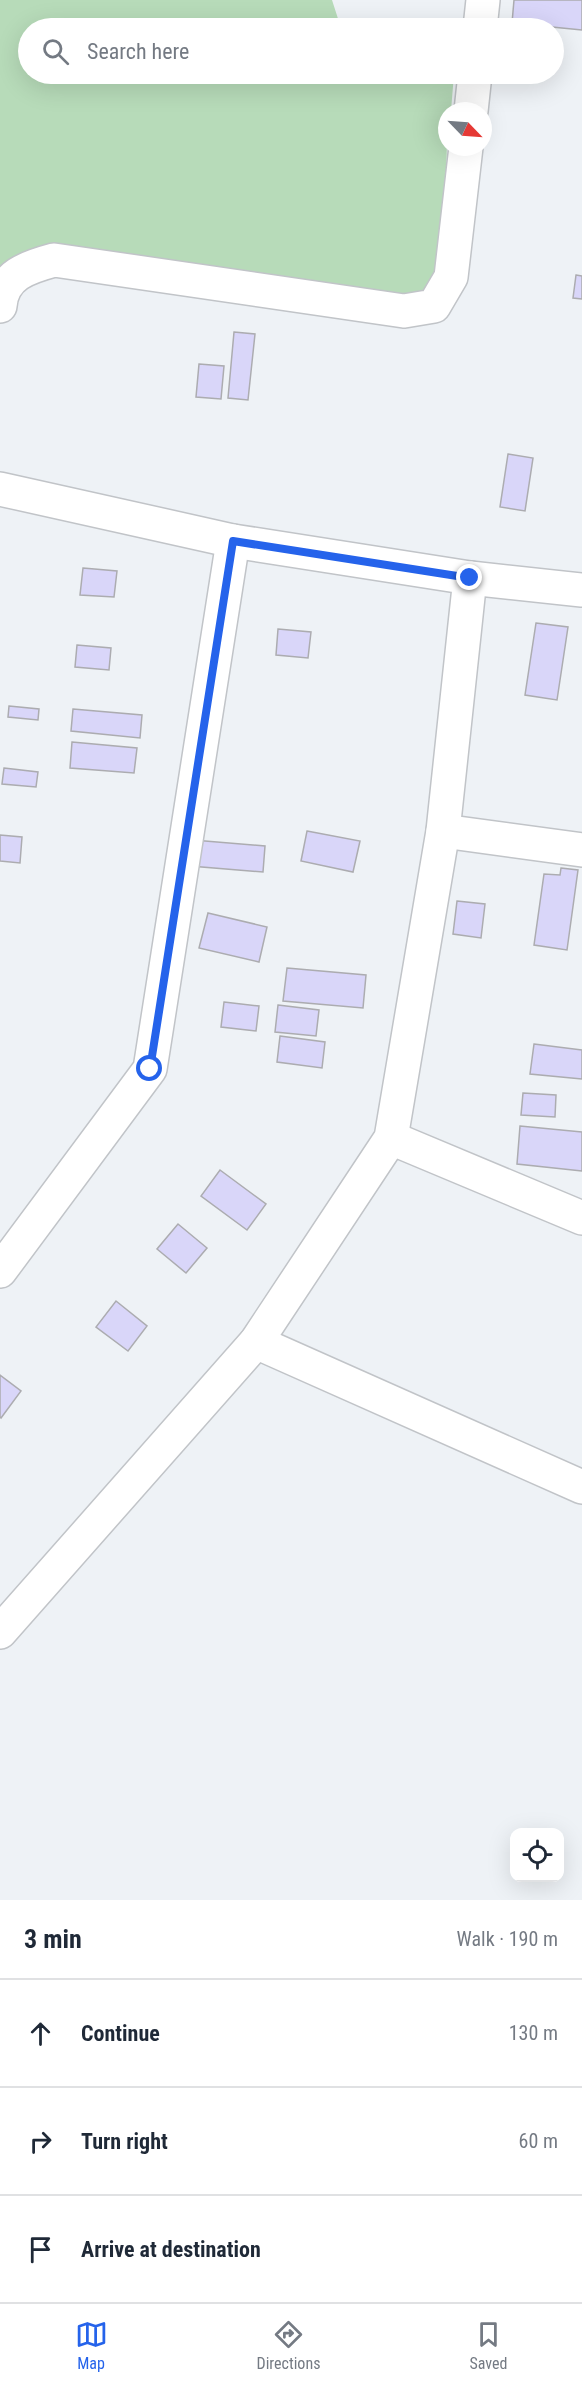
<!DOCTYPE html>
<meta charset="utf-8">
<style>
:root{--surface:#fff;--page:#f6f6f7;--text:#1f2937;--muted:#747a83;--line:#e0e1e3;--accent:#2563eb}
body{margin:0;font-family:"Roboto Condensed",sans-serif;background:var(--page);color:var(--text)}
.controls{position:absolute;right:18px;bottom:18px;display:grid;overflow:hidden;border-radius:12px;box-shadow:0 6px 24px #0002}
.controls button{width:54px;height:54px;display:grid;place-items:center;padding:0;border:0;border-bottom:2px solid var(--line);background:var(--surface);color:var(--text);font:30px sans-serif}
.compass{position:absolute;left:438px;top:102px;width:54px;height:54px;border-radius:50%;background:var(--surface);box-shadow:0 6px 24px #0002;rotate:115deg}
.stop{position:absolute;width:18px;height:18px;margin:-14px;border:4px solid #2563eb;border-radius:50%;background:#fff}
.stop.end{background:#2563eb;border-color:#fff;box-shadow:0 2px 6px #0008}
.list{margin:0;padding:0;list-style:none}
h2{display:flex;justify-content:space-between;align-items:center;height:78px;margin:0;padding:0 24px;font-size:26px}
h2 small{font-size:20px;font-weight:400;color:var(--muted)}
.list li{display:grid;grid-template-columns:39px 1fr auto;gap:18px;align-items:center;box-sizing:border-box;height:108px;padding:0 24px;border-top:2px solid var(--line)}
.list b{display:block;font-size:22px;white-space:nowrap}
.list em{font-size:20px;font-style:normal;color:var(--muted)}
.icon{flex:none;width:33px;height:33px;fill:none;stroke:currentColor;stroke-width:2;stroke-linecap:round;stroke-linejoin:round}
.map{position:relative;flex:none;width:582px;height:1900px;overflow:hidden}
.search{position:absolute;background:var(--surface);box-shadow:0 6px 24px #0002;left:18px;right:18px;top:18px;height:66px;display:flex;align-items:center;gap:15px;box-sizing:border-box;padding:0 21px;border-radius:33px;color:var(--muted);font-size:22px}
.sheet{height:402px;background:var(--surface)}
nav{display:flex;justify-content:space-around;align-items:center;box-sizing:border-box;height:84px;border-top:2px solid var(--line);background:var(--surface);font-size:16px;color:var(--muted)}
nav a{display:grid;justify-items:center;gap:3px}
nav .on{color:var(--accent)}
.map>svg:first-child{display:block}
.green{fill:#b7dbb9}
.building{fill:#d9d6f9;stroke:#acacb0;stroke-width:1.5}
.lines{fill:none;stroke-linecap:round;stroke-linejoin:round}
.minor-casing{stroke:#c1c4c8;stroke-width:36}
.minor{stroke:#fff;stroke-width:33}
.route{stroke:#2563eb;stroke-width:8}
</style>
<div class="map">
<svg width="582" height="1900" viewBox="0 0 582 1900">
<rect width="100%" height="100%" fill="#eef2f6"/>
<path class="green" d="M0 0H332L341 28H28V74H454L451 111H447C447 144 448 267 426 288 420 294 408 297 401 301L0 271Z"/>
<g class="building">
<path d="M514 0H582V30L512 23Z"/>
<path d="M576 275 582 276V299L573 298Z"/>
<path d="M234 332 255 334 248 400 228 398Z"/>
<path d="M199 364 224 366 221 399 196 397Z"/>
<path d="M508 454 533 458 525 511 500 507Z"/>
<path d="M83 568 117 571 114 597 80 595Z"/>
<path d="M536 623 568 627 557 700 525 695Z"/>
<path d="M278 629 311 632 308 658 276 655Z"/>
<path d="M77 645 111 648 109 670 75 667Z"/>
<path d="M9 706 39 709 38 720 8 717Z"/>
<path d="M73 709 142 715 140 738 71 731Z"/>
<path d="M72 742 137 748 134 773 70 768Z"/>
<path d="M4 768 38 772 36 787 2 784Z"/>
<path d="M307 831 360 841 353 872 301 861Z"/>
<path d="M0 835 22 837 20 863 0 861Z"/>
<path d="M193 840 265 846 263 872 190 866Z"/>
<path d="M561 868 578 870 567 950 534 945 544 874 560 875Z"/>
<path d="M457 901 485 904 481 938 453 934Z"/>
<path d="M208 913 267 927 259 962 199 948Z"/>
<path d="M287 968 366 975 363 1008 283 1001Z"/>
<path d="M224 1002 259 1006 256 1031 221 1027Z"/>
<path d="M278 1005 319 1010 316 1036 275 1032Z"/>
<path d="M280 1036 325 1042 322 1068 277 1062Z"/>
<path d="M534 1044 582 1050V1079L530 1074Z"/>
<path d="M523 1093 556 1095 555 1117 521 1115Z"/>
<path d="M520 1126 582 1132V1171L517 1164Z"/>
<path d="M220 1170 266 1204 247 1230 201 1196Z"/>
<path d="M178 1224 207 1248 186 1273 157 1249Z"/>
<path d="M116 1301 147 1326 128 1351 96 1327Z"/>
<path d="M0 1375 21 1391 1 1418 0 1417Z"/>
</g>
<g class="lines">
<g class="minor-casing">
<g id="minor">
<path d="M480 28 483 0"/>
<path d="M471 111 475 74"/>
<path d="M0 306C2 275 28 267 54 260L404 311 434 306 451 277 466 147"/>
<path d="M0 489 233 541 470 578 582 590"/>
<path d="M443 831 582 850"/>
<path d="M391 1138 582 1218"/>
<path d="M0 1271 150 1069 233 541"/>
<path d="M256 1342 582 1487"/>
<path d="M0 1632 256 1342 391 1138 443 831 470 578"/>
</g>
</g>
<use href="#minor" class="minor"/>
</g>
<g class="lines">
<path class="route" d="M150 1069 233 541 470 578"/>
</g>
</svg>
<div class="controls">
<button><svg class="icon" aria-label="locate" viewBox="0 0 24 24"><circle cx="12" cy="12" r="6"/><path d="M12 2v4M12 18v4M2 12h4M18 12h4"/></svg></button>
</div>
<svg class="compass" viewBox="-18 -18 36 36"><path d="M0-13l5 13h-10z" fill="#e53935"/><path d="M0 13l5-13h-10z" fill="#747a83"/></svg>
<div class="stop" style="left:150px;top:1069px"></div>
<div class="stop end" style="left:470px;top:578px"></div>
<div class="search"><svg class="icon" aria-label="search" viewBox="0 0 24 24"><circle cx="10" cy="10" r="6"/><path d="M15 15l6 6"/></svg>Search here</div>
</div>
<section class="sheet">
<h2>3 min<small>Walk · 190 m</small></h2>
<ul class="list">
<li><svg class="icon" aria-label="ahead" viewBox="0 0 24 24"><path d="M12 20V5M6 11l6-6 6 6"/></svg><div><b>Continue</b></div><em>130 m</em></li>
<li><svg class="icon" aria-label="right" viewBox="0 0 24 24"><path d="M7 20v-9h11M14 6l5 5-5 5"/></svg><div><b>Turn right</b></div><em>60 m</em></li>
<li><svg class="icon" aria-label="arrive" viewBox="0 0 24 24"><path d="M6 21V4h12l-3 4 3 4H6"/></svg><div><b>Arrive at destination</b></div></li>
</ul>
</section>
<nav>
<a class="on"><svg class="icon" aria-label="map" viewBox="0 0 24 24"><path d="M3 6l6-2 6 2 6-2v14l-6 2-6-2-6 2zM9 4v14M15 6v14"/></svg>Map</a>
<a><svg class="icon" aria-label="directions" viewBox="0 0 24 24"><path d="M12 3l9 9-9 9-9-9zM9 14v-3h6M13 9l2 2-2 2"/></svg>Directions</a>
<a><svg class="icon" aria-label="saved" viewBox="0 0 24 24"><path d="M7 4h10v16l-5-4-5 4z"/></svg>Saved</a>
</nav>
